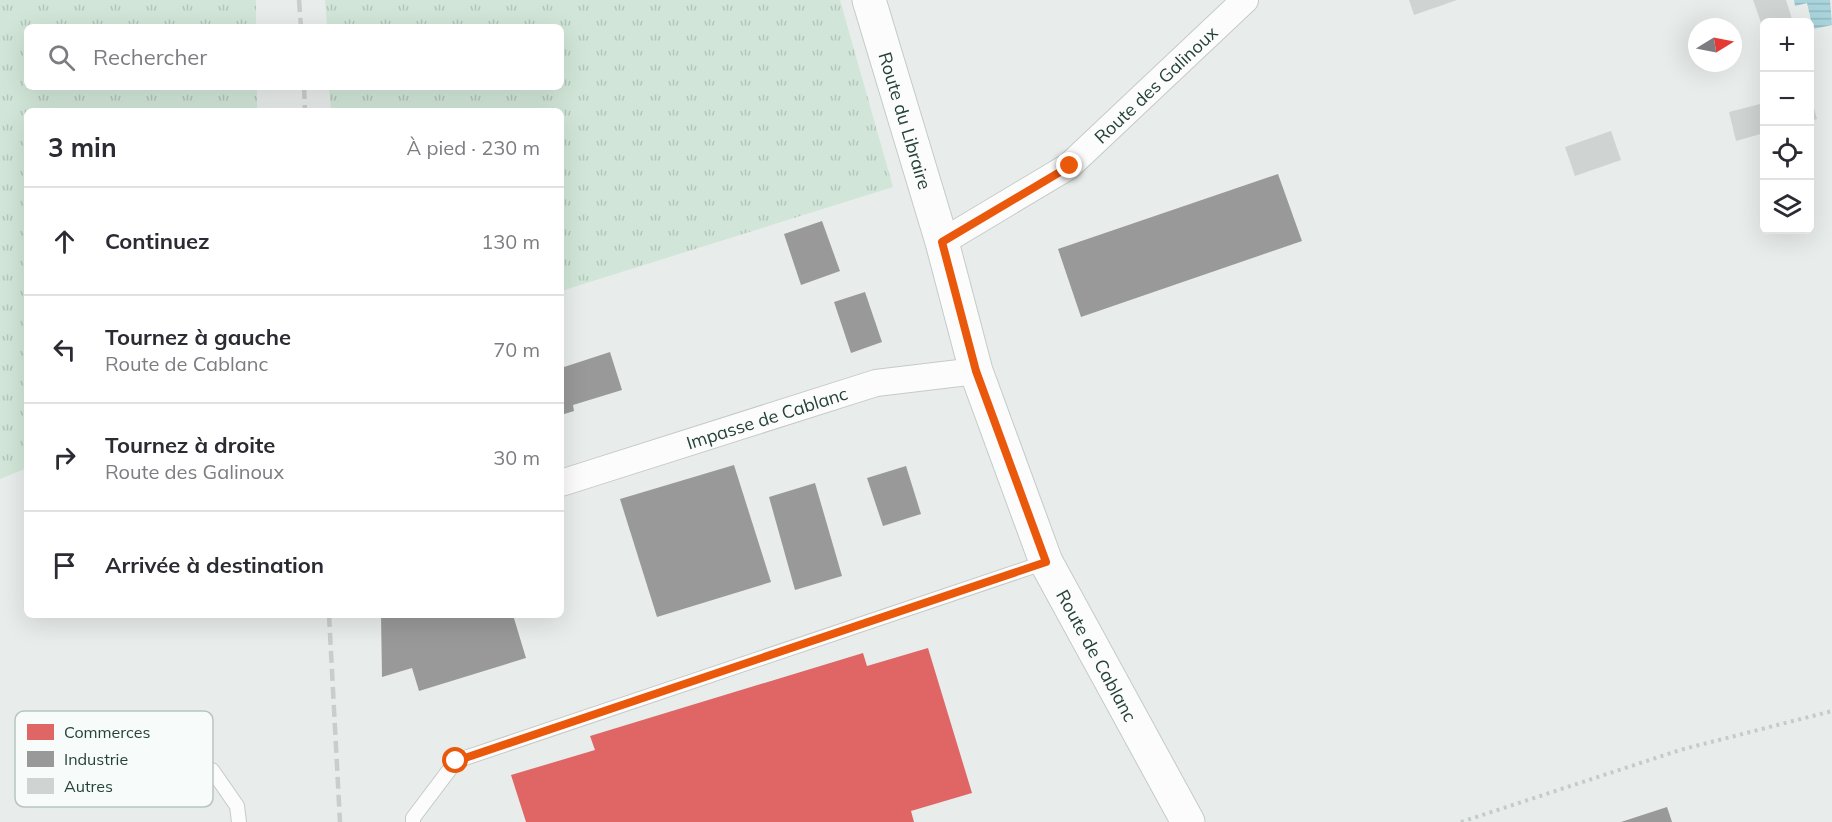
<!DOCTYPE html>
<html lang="fr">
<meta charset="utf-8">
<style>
:root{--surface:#fff;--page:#f2f2f3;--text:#2b2b33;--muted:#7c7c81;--line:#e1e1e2}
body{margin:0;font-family:Mulish,sans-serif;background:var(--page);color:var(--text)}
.controls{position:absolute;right:18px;top:18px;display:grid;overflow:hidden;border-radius:9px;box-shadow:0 6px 24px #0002}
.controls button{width:54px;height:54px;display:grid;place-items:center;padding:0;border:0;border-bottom:2px solid var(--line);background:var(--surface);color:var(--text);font:30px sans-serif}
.compass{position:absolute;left:1688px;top:18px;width:54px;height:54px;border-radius:50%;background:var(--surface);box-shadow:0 6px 24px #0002;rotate:80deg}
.stop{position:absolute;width:18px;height:18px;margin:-14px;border:4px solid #ea580c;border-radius:50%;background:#fff}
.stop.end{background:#ea580c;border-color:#fff;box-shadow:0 2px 6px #0008}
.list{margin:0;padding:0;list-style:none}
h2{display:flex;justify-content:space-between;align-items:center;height:78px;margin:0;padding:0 24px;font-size:26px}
h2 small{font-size:20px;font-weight:400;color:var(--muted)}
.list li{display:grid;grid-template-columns:39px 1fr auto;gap:18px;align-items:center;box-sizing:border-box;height:108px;padding:0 24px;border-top:2px solid var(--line)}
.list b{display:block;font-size:22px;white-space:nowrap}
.list p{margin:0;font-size:20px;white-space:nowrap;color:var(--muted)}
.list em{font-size:20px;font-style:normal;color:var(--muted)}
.icon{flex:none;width:33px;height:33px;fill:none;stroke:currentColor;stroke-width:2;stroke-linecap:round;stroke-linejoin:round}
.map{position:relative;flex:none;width:1832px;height:822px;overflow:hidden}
.search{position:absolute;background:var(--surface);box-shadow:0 6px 24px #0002;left:24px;top:24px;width:540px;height:66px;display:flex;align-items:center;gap:15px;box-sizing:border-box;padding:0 21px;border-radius:9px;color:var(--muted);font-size:22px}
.panel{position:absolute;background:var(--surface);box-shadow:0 6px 24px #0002;left:24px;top:108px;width:540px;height:510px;border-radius:9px}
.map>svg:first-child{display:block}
.grass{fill:url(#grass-tufts)}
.water{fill:url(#water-rules)}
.shops{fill:#e06666}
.industry{fill:#999}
.building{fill:#cfd4d2}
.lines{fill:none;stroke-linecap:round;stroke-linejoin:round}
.lane-casing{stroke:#c5cac8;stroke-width:16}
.street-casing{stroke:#c5cac8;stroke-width:28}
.secondary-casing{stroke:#c3cbc8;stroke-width:35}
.path{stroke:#c3ccca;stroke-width:4;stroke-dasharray:3 4.5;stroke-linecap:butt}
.lane{stroke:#fcfcfc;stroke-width:14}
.street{stroke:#fcfcfc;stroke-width:26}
.secondary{stroke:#fcfcfc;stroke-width:33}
.rail{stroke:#c9cdcc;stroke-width:4.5;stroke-dasharray:12 6;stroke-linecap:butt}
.route{stroke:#ea580c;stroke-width:8}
.labels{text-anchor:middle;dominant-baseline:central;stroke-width:6;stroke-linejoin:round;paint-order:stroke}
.street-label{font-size:18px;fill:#24423a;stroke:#f7fbf9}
.key{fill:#f7fbf9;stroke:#b8c4c0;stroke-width:1.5}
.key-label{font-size:16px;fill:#24423a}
</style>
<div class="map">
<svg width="1832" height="822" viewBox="0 0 1832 822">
<defs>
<pattern id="grass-tufts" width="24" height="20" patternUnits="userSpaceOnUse" patternTransform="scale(1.5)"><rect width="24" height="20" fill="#d1e6d8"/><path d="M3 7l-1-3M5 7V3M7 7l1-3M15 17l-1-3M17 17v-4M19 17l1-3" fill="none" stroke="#b3c6ba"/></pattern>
<pattern id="water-rules" width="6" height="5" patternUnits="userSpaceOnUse" patternTransform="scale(1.5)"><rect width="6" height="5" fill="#a9d4db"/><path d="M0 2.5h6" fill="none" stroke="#91b7bd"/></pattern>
</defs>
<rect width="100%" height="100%" fill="#e8edeb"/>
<g class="grass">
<path d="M0 0H256V27H27V87H257V111H27V468L0 479Z"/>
<path d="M325 0H840L893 187 561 291V111H331L329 87H561V27H327Z"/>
</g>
<path class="water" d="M1794 0H1830L1832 25 1813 29 1807 3 1795 6Z"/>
<path class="shops" d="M928 648 972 793 911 811 914 822H526L511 775 595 750 590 736 863 653 867 666Z"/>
<g class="industry">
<path d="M1278 174 1302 241 1081 317 1058 249Z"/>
<path d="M822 221 840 271 801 285 784 234Z"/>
<path d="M865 292 882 342 851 353 834 302Z"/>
<path d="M610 352 622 390 573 405 574 411 561 415V368Z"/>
<path d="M734 465 771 582 657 617 620 499Z"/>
<path d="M906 466 921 514 883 526 867 478Z"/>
<path d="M815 483 842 576 795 590 769 497Z"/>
<path d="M381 615H513L526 658 419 691 412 668 382 677Z"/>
<path d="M1667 807 1672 822H1621Z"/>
</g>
<g class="building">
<path d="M1409 0H1457L1414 15Z"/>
<path d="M1753 0H1786L1793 22H1764V31Z"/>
<path d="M1810 94 1817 119 1810 121Z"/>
<path d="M1764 103V133L1736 141 1729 112Z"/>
<path d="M1611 131 1621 160 1575 176 1565 147Z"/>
</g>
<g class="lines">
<g class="lane-casing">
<g id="lane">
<path d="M163 766 187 765 212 770 237 806 239 822"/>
<path d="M413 822V818L456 761 1046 562"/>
</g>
</g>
<g class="street-casing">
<g id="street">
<path id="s1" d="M942 242 1069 166 1245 0"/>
<path id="s2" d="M561 483 876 383 976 371"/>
</g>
</g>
<g class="secondary-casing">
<g id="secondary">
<path id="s3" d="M869 0 942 242 976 371 1046 562 1188 822"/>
</g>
</g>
<path class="path" d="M1461 822 1680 750 1832 711"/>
<use href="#lane" class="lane"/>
<use href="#street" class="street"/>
<use href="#secondary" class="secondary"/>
<g class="rail">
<path d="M299 0 301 27"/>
<path d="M304 87 305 111"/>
<path d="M329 615 340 822"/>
</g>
</g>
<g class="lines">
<path class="route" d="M456 761 1046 562 976 371 942 242 1070 166"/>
</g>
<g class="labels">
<g class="street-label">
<text stroke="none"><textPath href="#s1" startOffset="267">Route des Galinoux</textPath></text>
<text stroke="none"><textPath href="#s3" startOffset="126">Route du Libraire</textPath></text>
<text stroke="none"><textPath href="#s2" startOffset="216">Impasse de Cablanc</textPath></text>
<text stroke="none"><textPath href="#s3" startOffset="696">Route de Cablanc</textPath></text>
</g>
</g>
<rect x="15" y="711" width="198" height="96" rx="9" class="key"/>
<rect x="27" y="724" width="27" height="16" fill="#e06666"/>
<rect x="27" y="751" width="27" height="16" fill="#999"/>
<rect x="27" y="778" width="27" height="16" fill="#cfd4d2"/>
<g class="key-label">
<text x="64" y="738">Commerces</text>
<text x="64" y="765">Industrie</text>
<text x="64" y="792">Autres</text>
</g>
</svg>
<div class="controls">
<button>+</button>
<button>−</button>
<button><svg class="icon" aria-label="locate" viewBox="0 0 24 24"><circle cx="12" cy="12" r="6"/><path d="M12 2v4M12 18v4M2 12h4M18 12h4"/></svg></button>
<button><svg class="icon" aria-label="layers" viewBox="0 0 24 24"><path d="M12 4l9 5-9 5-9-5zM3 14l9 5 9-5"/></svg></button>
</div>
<svg class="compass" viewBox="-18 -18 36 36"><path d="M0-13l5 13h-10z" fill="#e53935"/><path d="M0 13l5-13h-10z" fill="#7c7c81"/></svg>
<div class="stop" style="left:456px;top:761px"></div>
<div class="stop end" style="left:1070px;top:166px"></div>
<div class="search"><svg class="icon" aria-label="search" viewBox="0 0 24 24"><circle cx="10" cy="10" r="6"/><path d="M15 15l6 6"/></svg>Rechercher</div>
<section class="panel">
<h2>3 min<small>À pied · 230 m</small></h2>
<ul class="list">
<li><svg class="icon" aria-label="ahead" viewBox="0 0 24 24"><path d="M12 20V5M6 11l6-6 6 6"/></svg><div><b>Continuez</b></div><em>130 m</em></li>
<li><svg class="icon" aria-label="left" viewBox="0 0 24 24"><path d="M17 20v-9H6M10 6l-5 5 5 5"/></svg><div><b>Tournez à gauche</b><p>Route de Cablanc</p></div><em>70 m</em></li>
<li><svg class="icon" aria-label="right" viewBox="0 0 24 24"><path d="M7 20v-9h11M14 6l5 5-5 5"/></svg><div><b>Tournez à droite</b><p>Route des Galinoux</p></div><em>30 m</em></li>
<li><svg class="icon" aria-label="arrive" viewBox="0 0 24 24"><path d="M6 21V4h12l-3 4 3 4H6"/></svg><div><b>Arrivée à destination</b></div></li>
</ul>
</section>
</div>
